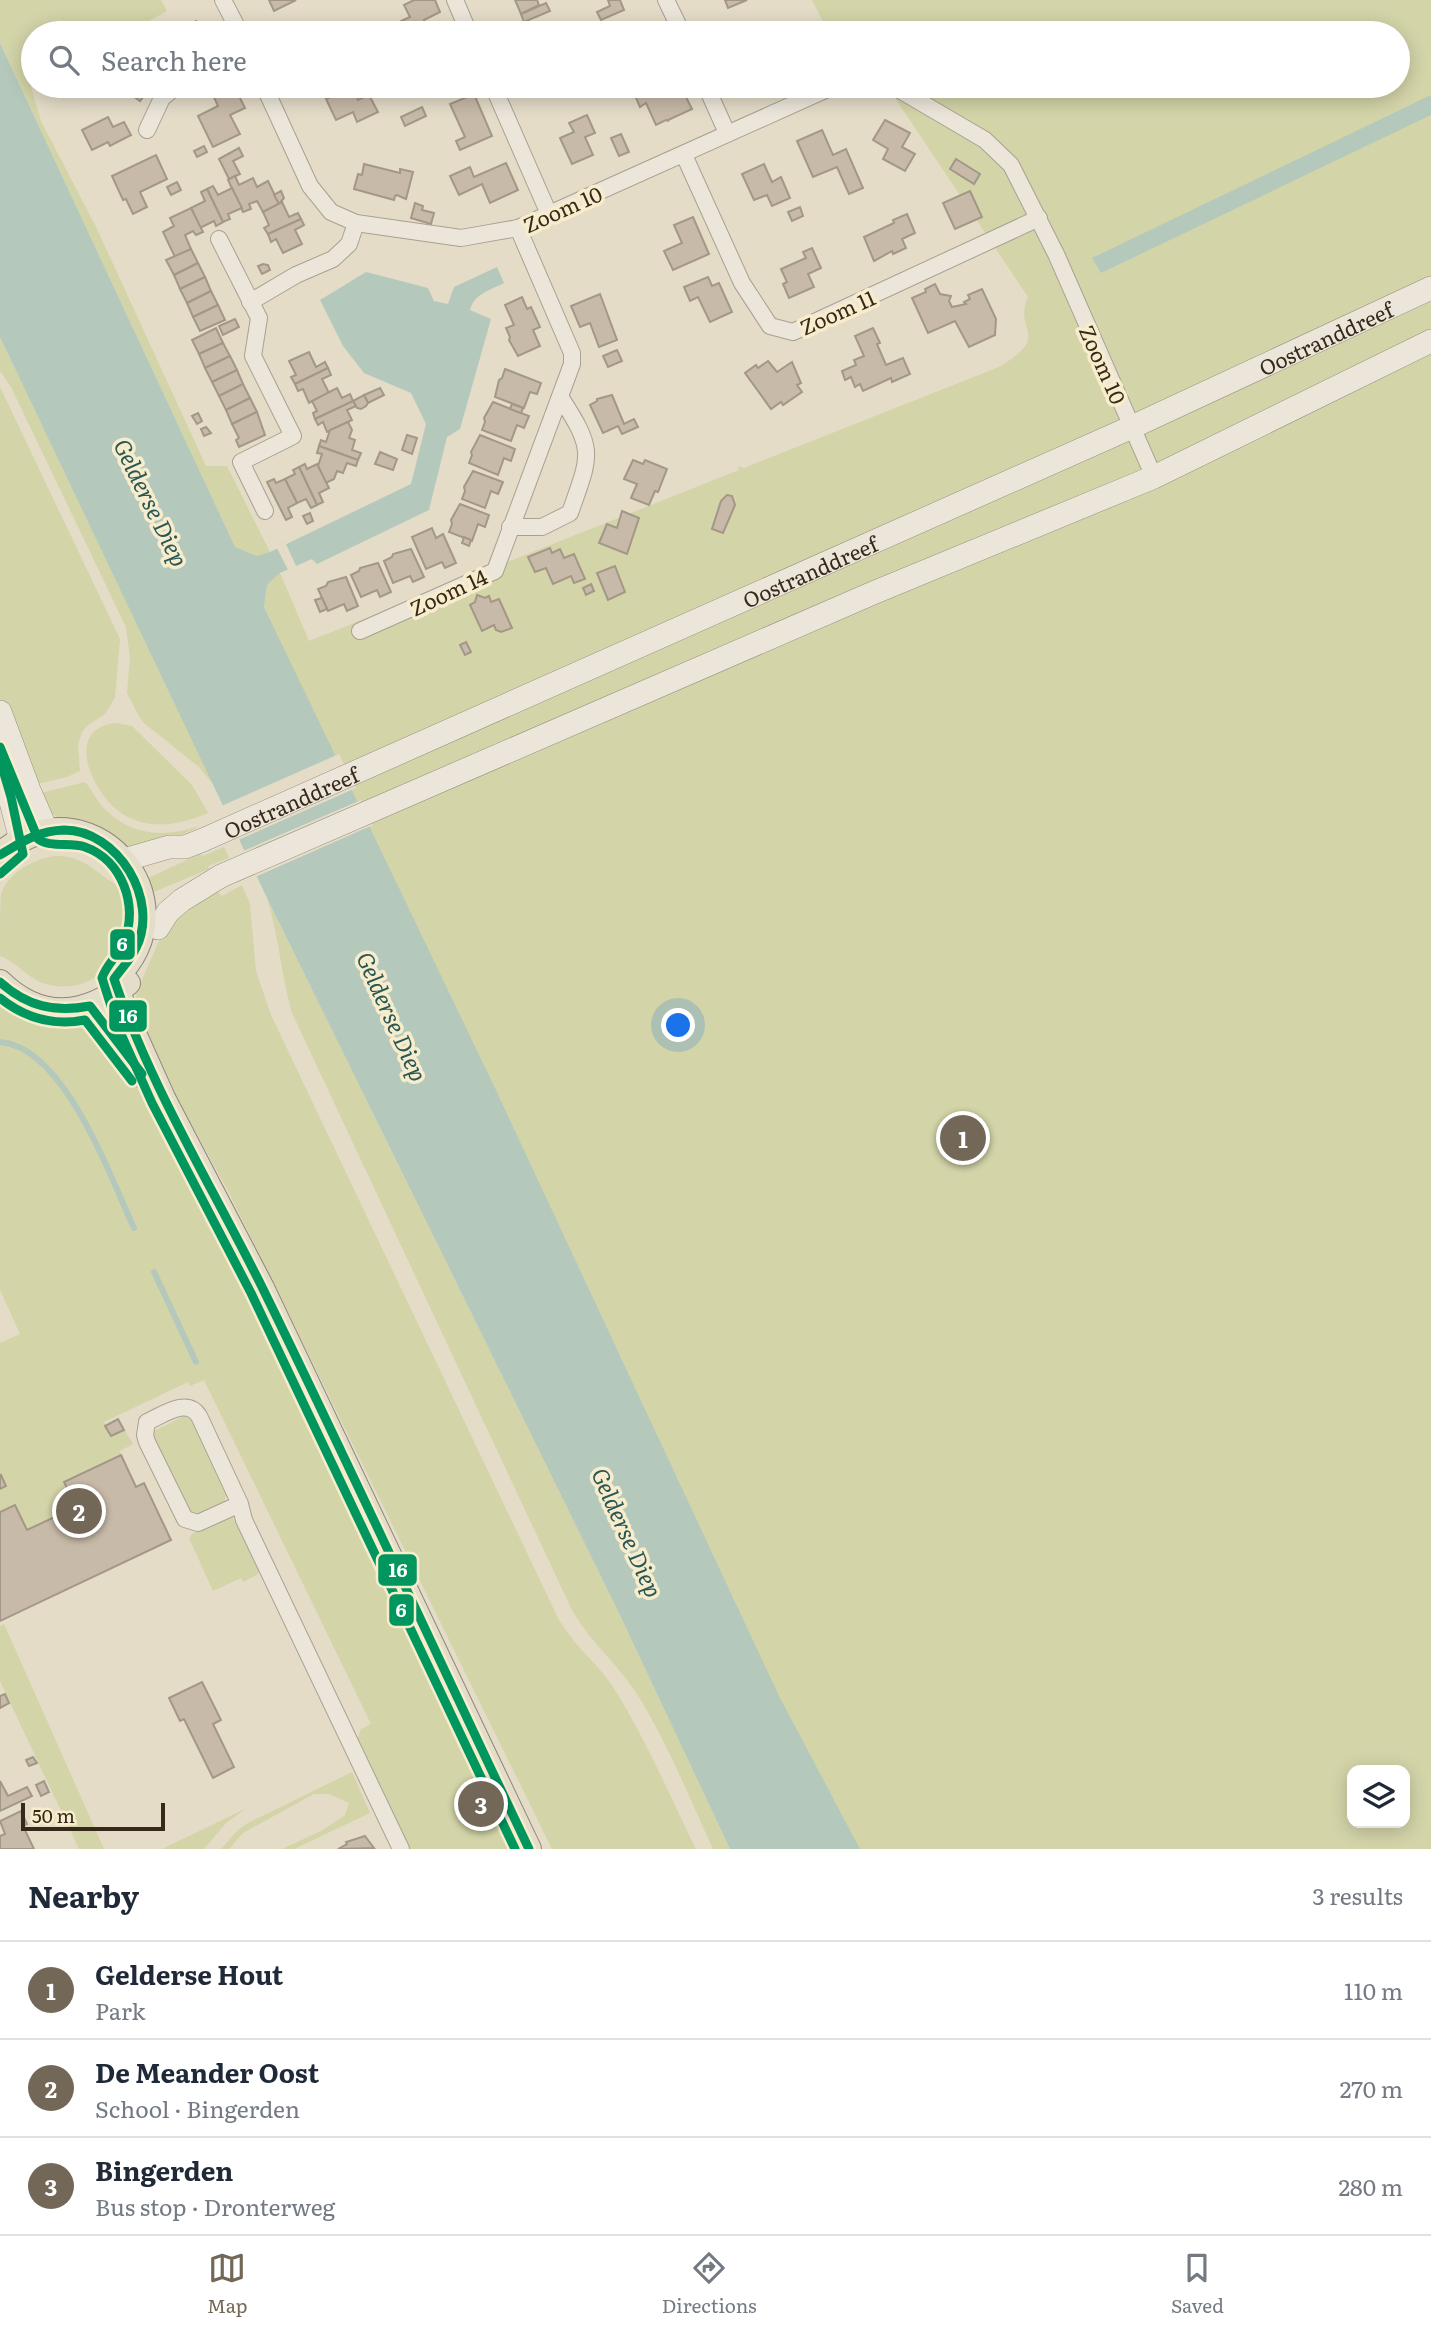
<!DOCTYPE html>
<meta charset="utf-8">
<style>
:root{--surface:#fff;--page:#f6f6f7;--text:#1f2937;--muted:#747a83;--line:#e0e1e3;--accent:#736857}
body{margin:0;font-family:Literata,serif;background:var(--page);color:var(--text)}
.controls{position:absolute;right:21px;bottom:21px;display:grid;overflow:hidden;border-radius:14px;box-shadow:0 4px 18px #0003}
.controls button{width:63px;height:63px;display:grid;place-items:center;padding:0;border:0;border-bottom:2px solid var(--line);background:var(--surface);color:var(--text);font:35px sans-serif}
.scale{position:absolute;left:21px;bottom:18px;width:144px;box-sizing:border-box;padding-left:7px;border:4px solid #36291a;border-top:0;font-size:19px;line-height:24px;white-space:nowrap;color:#36291a;-webkit-text-stroke:5px #f7eccb;paint-order:stroke}
.you{position:absolute;left:679px;top:1026px;width:24px;height:24px;margin:-18px;border:5px solid #fff;border-radius:50%;background:#1a73e8;box-shadow:0 0 0 10px #1a73e833}
.badge{display:grid;place-items:center;width:46px;height:46px;border-radius:50%;background:var(--accent);color:#fff;font-size:23px;font-weight:700}
.pin{position:absolute;translate:-50% -50%;border:4px solid #fff;box-shadow:0 2px 7px #0006}
.list{margin:0;padding:0;list-style:none}
h2{display:flex;justify-content:space-between;align-items:center;height:91px;margin:0;padding:0 28px;font-size:30px}
h2 small{font-size:23px;font-weight:400;color:var(--muted)}
.list li{display:grid;grid-template-columns:46px 1fr auto;gap:21px;align-items:center;box-sizing:border-box;height:98px;padding:0 28px;border-top:2px solid var(--line)}
.list b{display:block;font-size:26px;white-space:nowrap}
.list p{margin:0;font-size:23px;white-space:nowrap;color:var(--muted)}
.list em{font-size:23px;font-style:normal;color:var(--muted)}
.icon{flex:none;width:38px;height:38px;fill:none;stroke:currentColor;stroke-width:2;stroke-linecap:round;stroke-linejoin:round}
.map{position:relative;flex:none;width:1431px;height:1849px;overflow:hidden}
.search{position:absolute;background:var(--surface);box-shadow:0 4px 18px #0003;left:21px;right:21px;top:21px;height:77px;display:flex;align-items:center;gap:18px;box-sizing:border-box;padding:0 24px;border-radius:38px;color:var(--muted);font-size:26px}
.sheet{height:385px;background:var(--surface)}
nav{display:flex;justify-content:space-around;align-items:center;box-sizing:border-box;height:98px;border-top:2px solid var(--line);background:var(--surface);font-size:19px;color:var(--muted)}
nav a{display:grid;justify-items:center;gap:4px}
nav .on{color:var(--accent)}
.map>svg:first-child{display:block}
.green{fill:#d3d4a8;fill-rule:evenodd}
.water{fill:#b4c9bc}
.pier{fill:#e4dcc7}
.lines{fill:none;stroke-linecap:round;stroke-linejoin:round}
.stream{stroke:#b4c9bc;stroke-width:6}
.building{fill:#c8baa8;stroke:#a49787;stroke-width:2}
.street-casing{stroke:#a8a091;stroke-width:18}
.secondary-casing{stroke:#989081;stroke-width:24}
.primary-casing{stroke:#8e8678;stroke-width:26}
.street{stroke:#ece6da;stroke-width:16}
.secondary{stroke:#ece6da;stroke-width:23}
.primary{stroke:#e3ddca;stroke-width:24}
.bus-1-casing{stroke:#f7eccb;stroke-width:14}
.bus-2-casing{stroke:#f7eccb;stroke-width:14}
.bus-1{stroke:#00965e;stroke-width:9}
.bus-2{stroke:#00965e;stroke-width:9}
.labels{text-anchor:middle;dominant-baseline:central;stroke-width:7;stroke-linejoin:round;paint-order:stroke}
.street-label{font-size:21px;fill:#36291a;stroke:#f7eccb}
.water-label{font-size:23px;font-style:italic;fill:#285756;stroke:#f7eccb}
.line-badge{stroke:#f7eccb;stroke-width:2.5}
.badge-label{font-size:19px;text-anchor:middle;font-weight:bold;fill:#fff}
</style>
<div class="map">
<svg width="1431" height="1849" viewBox="0 0 1431 1849">
<rect width="100%" height="100%" fill="#e4dcc7"/>
<g class="green">
<path d="M0 0H161L167 11 127 33H33V86L31 87 41 121 97 229 206 466H227L270 552 258 556 235 547 0 43Z"/>
<path d="M812 0H1431V1849H841L264 607 267 585 280 573 309 641 739 470 738 466 744 468 999 367C1054 334 1012 332 1028 297L887 86H1398V33H829ZM1352 1770H1405V1823H1352Z"/>
<path d="M0 337 211 779 212 783 199 767 144 723 139 716 127 693 130 658 126 627 11 387 0 371Z"/>
<path d="M0 387 120 639 115 698 105 714 88 725 82 732 78 744 80 771 67 777 33 785 0 701Z"/>
<path d="M115 723 132 726 192 785 208 813C182 824 154 830 128 817 97 803 59 730 115 723Z"/>
<path d="M85 782C93 791 98 804 108 812 133 836 165 837 196 827L197 828C174 838 149 851 124 846L62 820 50 812 37 794Z"/>
<path d="M224 847 229 858 208 866 209 869 151 893 146 879 200 854 203 856Z"/>
<path d="M54 856C89 855 97 878 125 888 143 937 103 1000 46 984 28 979 17 962 0 956 0 941 0 905 1 894 8 873 34 859 54 856Z"/>
<path d="M242 885 250 904 256 971 271 1015 557 1616C573 1646 596 1661 613 1687 646 1739 669 1794 696 1849H552L228 1191 141 1032 135 1004 137 991 161 936 175 916 217 891 222 896Z"/>
<path d="M267 898 617 1609 730 1849H713C689 1797 667 1742 637 1694 617 1663 588 1640 571 1608L292 1013C281 975 279 936 267 898Z"/>
<path d="M0 997 80 1020 94 1027 111 1044 170 1133 247 1286 338 1482 516 1849H410L358 1738 361 1729 371 1724 204 1380 190 1386 188 1382 104 1422 106 1425 118 1419 133 1444 120 1451 121 1455 64 1482 76 1507 27 1530 0 1512V1343L20 1334 0 1290Z"/>
<path d="M184 1416 191 1419 226 1494 225 1501 194 1516 189 1513 152 1438 154 1431Z"/>
<path d="M232 1516 260 1570 257 1575 243 1582 241 1578 213 1591 189 1538 193 1533Z"/>
<path d="M4 1624 104 1849H79L0 1681V1626Z"/>
<path d="M352 1772 370 1813 294 1849H282L323 1830 345 1815 349 1803 329 1794H314L243 1833 229 1849H221L237 1831 246 1824Z"/>
<path d="M247 1808 227 1822 204 1849H162Z"/>
</g>
<g class="water">
<path d="M0 43 235 547 257 556 270 552 411 484 426 424 411 393 364 373 343 346 320 300 366 272 428 288 434 301 448 304 454 287 497 267 504 283C490 290 474 294 470 310L491 319 460 429 447 437 429 510 317 564 312 559 280 573 267 585 264 607 494 1086 779 1696 860 1849H730L617 1609 267 898 0 337Z"/>
<path d="M1431 95V115L1101 273 1092 258Z"/>
</g>
<g class="pier">
<path d="M285 542 297 568 289 572 276 546Z"/>
<path d="M339 754 356 788 236 841 219 807Z"/>
<path d="M361 800 373 825 253 878 241 852Z"/>
</g>
<g class="lines">
<g class="stream">
<path d="M0 1042C65 1047 110 1177 134 1228"/>
<path d="M154 1272 196 1362"/>
</g>
</g>
<g class="building">
<path d="M269 0H296L274 11Z"/>
<path d="M414 0H435L440 12 424 20 429 29 419 33H406L401 21 410 17 404 5Z"/>
<path d="M515 0H537L539 5 521 14Z"/>
<path d="M608 0H620L624 10 601 20 597 12 610 6Z"/>
<path d="M725 0H747L728 8Z"/>
<path d="M546 3 550 11 524 22 521 14Z"/>
<path d="M196 21 201 33H187L184 27Z"/>
<path d="M329 26 332 33H314Z"/>
<path d="M119 86H151L140 101Z"/>
<path d="M228 86H234L245 108 230 115 240 134 213 147 198 116 218 106 212 93Z"/>
<path d="M651 86H655L660 96 681 87 692 109 668 120 669 121 666 120 656 125 646 103 640 107 634 93Z"/>
<path d="M352 87 358 100 369 95 378 112 357 122 353 112 336 120 326 99Z"/>
<path d="M474 94 492 136 460 150 456 141 465 137 450 104Z"/>
<path d="M422 107 426 116 405 126 401 117Z"/>
<path d="M587 115 595 133 585 137 593 155 572 164 560 138 574 132 569 123Z"/>
<path d="M108 117 113 127 124 122 131 135 110 146 108 142 92 150 82 130Z"/>
<path d="M885 120 910 133 902 147 915 154 905 171 883 159 888 149 873 140Z"/>
<path d="M822 130 833 155 846 149 863 188 849 194 837 167 813 177 797 141Z"/>
<path d="M621 134 629 152 619 156 611 138Z"/>
<path d="M204 146 207 152 197 157 194 151Z"/>
<path d="M239 148 243 156 233 161 240 174 229 179 219 159Z"/>
<path d="M156 155 167 179 140 192 147 207 133 214 126 199 123 200 112 176Z"/>
<path d="M956 159 980 174 974 184 950 169Z"/>
<path d="M506 163 518 190 490 203 482 184 459 195 450 176 470 167 474 177Z"/>
<path d="M364 164 400 173V169L413 172 406 199 397 195 395 196 394 200 354 189 358 174 362 175Z"/>
<path d="M764 164 772 182 781 177 790 198 772 206 767 195 754 200 742 174Z"/>
<path d="M235 176 239 185 253 178 257 187 268 181 279 204 263 212 257 201 249 204 251 209 243 212 228 180Z"/>
<path d="M177 182 181 190 171 195 167 187Z"/>
<path d="M213 186 218 195 232 188 242 208 228 214 230 219 223 222 207 189Z"/>
<path d="M207 189 223 222 216 226 214 221 200 228 191 208 205 201 201 192Z"/>
<path d="M281 191 284 198 279 204 274 195Z"/>
<path d="M970 191 982 217 955 229 943 203Z"/>
<path d="M282 202 289 217 298 213 301 219 268 234 264 228 269 225 263 212Z"/>
<path d="M415 203 423 206 422 210 434 213 431 224 411 218Z"/>
<path d="M800 207 803 216 792 221 788 212Z"/>
<path d="M191 208 203 232 196 235 193 231 185 235 191 249 175 257 163 232 174 226 170 218Z"/>
<path d="M907 214 915 233 902 239 906 248 893 254 892 251 874 261 864 237 894 223 893 220Z"/>
<path d="M693 217 709 254 673 270 664 251 682 243 674 225Z"/>
<path d="M301 219 304 225 295 230 302 244 283 253 276 239 271 242 268 234Z"/>
<path d="M812 248 821 268 808 274 814 287 789 298 783 284 787 282 781 269 806 258 803 252Z"/>
<path d="M191 249 198 263 174 275 166 260Z"/>
<path d="M198 263 205 277 180 289 174 275Z"/>
<path d="M263 264 268 265 270 270 262 274 258 266Z"/>
<path d="M205 277 211 291 187 303 180 289Z"/>
<path d="M708 277 712 286 719 283 732 312 710 322 698 297 690 301 684 287Z"/>
<path d="M935 284 940 294 951 296 949 301 952 307 966 304 964 302 970 299 968 295 982 289 996 319 995 335 969 347 955 321 928 333 912 298 926 292 925 289Z"/>
<path d="M211 291 218 305 193 317 187 303Z"/>
<path d="M600 294 617 340 599 347 590 323 580 327 571 306Z"/>
<path d="M522 297 527 309 531 307 540 327 533 330 540 346 518 356 509 340 510 337 506 328 514 325 505 305Z"/>
<path d="M218 305 225 320 200 331 193 317Z"/>
<path d="M235 319 239 327 223 335 219 326Z"/>
<path d="M216 328 223 343 199 354 192 340Z"/>
<path d="M873 328 880 343 877 344 886 365 903 358 910 374 892 382 891 378 863 391 860 384 855 387 851 377 845 380 842 371 856 365 854 360 864 356 855 336Z"/>
<path d="M223 343 230 356 205 368 199 354Z"/>
<path d="M617 350 622 361 608 367 603 356Z"/>
<path d="M309 352 316 367 325 362 328 368 295 384 291 377 296 375 289 361Z"/>
<path d="M230 356 237 370 212 382 205 368Z"/>
<path d="M768 361 777 372 792 362 801 383 797 385 802 392 783 405 781 402 771 409 745 373 756 365 758 368Z"/>
<path d="M328 368 331 375 322 379 329 393 309 403 303 389 298 391 295 384Z"/>
<path d="M505 369 541 383 537 394 530 392 524 408 495 397 499 380 502 378Z"/>
<path d="M237 370 243 384 219 396 212 382Z"/>
<path d="M243 384 250 398 226 410 219 396Z"/>
<path d="M337 388 342 398 350 394 353 401 315 419 313 413 317 411 312 401Z"/>
<path d="M380 388 384 395 368 403 364 395Z"/>
<path d="M364 395 368 403 366 406 361 409 357 408 353 401Z"/>
<path d="M612 395 624 424 634 419 638 427 622 434 618 426 603 433 590 405 597 401V399Z"/>
<path d="M250 398 257 412 232 424 226 410Z"/>
<path d="M353 401 356 406 347 410 352 420 327 432 323 422 318 425 315 419Z"/>
<path d="M493 402 529 416 524 428 517 425 511 441 482 430 485 422 484 418Z"/>
<path d="M512 404 523 408 521 413 510 409Z"/>
<path d="M257 412 265 435 239 447 236 440 239 438 232 424Z"/>
<path d="M198 413 202 421 197 424 192 416Z"/>
<path d="M348 422 352 430 349 438 355 440 352 450 361 453 358 460 319 446 321 440 326 442 330 430Z"/>
<path d="M206 427 211 433 204 436 201 429Z"/>
<path d="M407 435 417 438 412 454 402 450Z"/>
<path d="M480 435 515 449 511 461 504 458 498 475 469 463 472 455 471 452Z"/>
<path d="M319 446 358 460 356 466 347 463 343 473 337 471 334 479 326 483 318 466 322 454 317 453Z"/>
<path d="M380 452 397 459 393 470 375 464Z"/>
<path d="M633 460 643 464 645 460 667 469 658 492 655 491 649 505 631 498 637 484 624 479Z"/>
<path d="M305 464 307 469 317 464 329 488 319 493 323 502 317 505 299 467Z"/>
<path d="M299 467 317 505 311 508 306 499 297 503 285 479 295 474 293 470Z"/>
<path d="M473 471 503 482 498 494 491 491 485 508 462 499 465 491 464 487Z"/>
<path d="M274 479 276 483 285 479 297 503 288 508 292 517 286 520 267 482Z"/>
<path d="M727 495 732 496 735 505 723 533 712 529 721 501Z"/>
<path d="M460 504 489 515 485 527 478 524 472 541 449 532 452 524 451 520Z"/>
<path d="M622 511 639 518 627 554 599 543 607 524 617 528Z"/>
<path d="M310 513 313 521 307 524 303 516Z"/>
<path d="M432 528 436 538 443 534 456 563 445 568 442 562 426 569 412 537Z"/>
<path d="M464 537 471 540 469 546 462 543Z"/>
<path d="M550 548 552 553 560 549 564 558 574 554 585 579 574 583 571 576 553 584 546 568 535 572 528 557Z"/>
<path d="M411 549 424 577 413 582 410 576 393 583 384 561 392 557 393 554Z"/>
<path d="M378 563 391 592 380 597 377 590 361 597 351 575 359 571 360 568Z"/>
<path d="M615 566 625 592 608 600 597 573Z"/>
<path d="M346 577 358 606 347 611 344 604 328 611 318 589 326 586 328 582Z"/>
<path d="M591 584 594 591 586 595 583 588Z"/>
<path d="M477 595 485 598 489 596 491 602 499 599 512 628 501 632 496 630 494 625 482 631 470 605 475 602Z"/>
<path d="M322 598 327 609 320 612 315 600Z"/>
<path d="M466 642 471 652 465 655 460 645Z"/>
<path d="M118 1419 124 1430 111 1436 105 1426Z"/>
<path d="M121 1455 136 1487 144 1483 171 1540 0 1621V1512L15 1505 27 1530 76 1507 64 1482Z"/>
<path d="M1 1475 6 1486 0 1489V1476Z"/>
<path d="M202 1682 221 1720 213 1724 234 1767 213 1778 184 1719 180 1721 169 1698Z"/>
<path d="M5 1694 9 1703 0 1708V1696Z"/>
<path d="M33 1757 37 1763 29 1766 26 1760Z"/>
<path d="M0 1781 8 1796 27 1787 32 1796 0 1811Z"/>
<path d="M44 1781 49 1792 41 1796 36 1785Z"/>
<path d="M21 1811 27 1824 23 1826 34 1849H0V1836L5 1834 0 1821Z"/>
<path d="M365 1836 374 1848 338 1849 347 1844 346 1842Z"/>
</g>
<g class="lines">
<g class="street-casing">
<g id="street">
<path d="M223 0 240 33"/>
<path d="M455 0 469 33"/>
<path d="M666 0 682 33"/>
<path d="M264 86 310 186 331 212 356 223 461 238 518 228 834 86"/>
<path d="M493 86 549 214"/>
<path d="M706 86 727 133"/>
<path d="M893 86 985 140 1011 165 1056 254 1154 477"/>
<path d="M147 130 162 98 177 86"/>
<path d="M684 155 742 283 770 326 793 332 1039 218"/>
<path d="M219 239 259 318 253 356 293 436 241 462 265 511"/>
<path d="M250 302 296 275 333 259 349 244 356 223"/>
<path d="M510 527H542L570 513C590 455 596 452 561 398"/>
<path d="M360 631 495 571 572 364V353L518 228"/>
<path d="M240 1504 198 1523 185 1519 147 1442 145 1435 147 1422C163 1415 187 1397 199 1416L240 1504 244 1520 401 1849"/>
</g>
</g>
<g class="secondary-casing">
<g id="secondary">
<path d="M0 712 29 790 47 831"/>
<path d="M0 760 21 840"/>
<path id="s1" d="M124 860 169 847H185L203 840 1132 427 1431 288"/>
<path d="M158 928 168 912 182 900 221 876 873 593 1154 477 1431 341"/>
</g>
</g>
<g class="primary-casing">
<g id="primary">
<path d="M0 855C86 777 198 899 114 979L128 1020 163 1098 262 1288 529 1849"/>
<path d="M0 982C41 1022 85 1017 128 983"/>
<path d="M90 1006 145 1077"/>
</g>
</g>
<use href="#street" class="street"/>
<use href="#secondary" class="secondary"/>
<use href="#primary" class="primary"/>
<g class="bus-1-casing">
<g id="bus-1">
<path d="M0 760 11 797 23 854 0 874"/>
<path d="M0 855C22 842 37 831 64 830 118 830 160 900 136 948 131 959 121 969 114 979 151 1088 212 1186 263 1289 354 1475 440 1662 529 1849"/>
<path d="M0 982C27 1006 54 1013 90 1006L142 1074"/>
</g>
</g>
<g class="bus-2-casing">
<g id="bus-2">
<path d="M0 747 38 839C50 848 70 842 85 847 122 860 139 906 124 941 119 955 106 965 102 978L117 1025 152 1103 251 1293 515 1849"/>
<path d="M0 998C25 1018 54 1026 85 1020L132 1081"/>
</g>
</g>
<use href="#bus-1" class="bus-1"/>
<use href="#bus-2" class="bus-2"/>
</g>
<g class="labels">
<g class="street-label">
<text transform="translate(562 208) rotate(-24)">Zoom 10</text>
<text transform="translate(837 311) rotate(-24)">Zoom 11</text>
<text stroke="none"><textPath href="#s1" startOffset="1312">Oostranddreef</textPath></text>
<text transform="translate(1104 364) rotate(66)">Zoom 10</text>
<text stroke="none"><textPath href="#s1" startOffset="746">Oostranddreef</textPath></text>
<text transform="translate(448 591) rotate(-25)">Zoom 14</text>
<text stroke="none"><textPath href="#s1" startOffset="178">Oostranddreef</textPath></text>
</g>
<g class="water-label">
<text transform="translate(152 502) rotate(64)">Gelderse Diep</text>
<text transform="translate(393 1016) rotate(66)">Gelderse Diep</text>
<text transform="translate(628 1532) rotate(66)">Gelderse Diep</text>
</g>
</g>
<g class="line-badge">
<rect x="109" y="928" width="27" height="33" rx="7" fill="#00965e"/>
<rect x="108" y="999" width="40" height="34" rx="7" fill="#00965e"/>
<rect x="377" y="1553" width="41" height="34" rx="7" fill="#00965e"/>
<rect x="388" y="1593" width="27" height="34" rx="7" fill="#00965e"/>
</g>
<g class="badge-label">
<text x="122" y="951">6</text>
<text x="128" y="1023">16</text>
<text x="398" y="1577">16</text>
<text x="401" y="1617">6</text>
</g>
</svg>
<div class="controls">
<button><svg class="icon" aria-label="layers" viewBox="0 0 24 24"><path d="M12 4l9 5-9 5-9-5zM3 14l9 5 9-5"/></svg></button>
</div>
<div class="scale">50 m</div>
<div class="you"></div>
<div class="pin badge" style="left:963px;top:1138px">1</div>
<div class="pin badge" style="left:79px;top:1511px">2</div>
<div class="pin badge" style="left:481px;top:1804px">3</div>
<div class="search"><svg class="icon" aria-label="search" viewBox="0 0 24 24"><circle cx="10" cy="10" r="6"/><path d="M15 15l6 6"/></svg>Search here</div>
</div>
<section class="sheet">
<h2>Nearby<small>3 results</small></h2>
<ul class="list">
<li><span class="badge">1</span><div><b>Gelderse Hout</b><p>Park</p></div><em>110 m</em></li>
<li><span class="badge">2</span><div><b>De Meander Oost</b><p>School · Bingerden</p></div><em>270 m</em></li>
<li><span class="badge">3</span><div><b>Bingerden</b><p>Bus stop · Dronterweg</p></div><em>280 m</em></li>
</ul>
</section>
<nav>
<a class="on"><svg class="icon" aria-label="map" viewBox="0 0 24 24"><path d="M3 6l6-2 6 2 6-2v14l-6 2-6-2-6 2zM9 4v14M15 6v14"/></svg>Map</a>
<a><svg class="icon" aria-label="directions" viewBox="0 0 24 24"><path d="M12 3l9 9-9 9-9-9zM9 14v-3h6M13 9l2 2-2 2"/></svg>Directions</a>
<a><svg class="icon" aria-label="saved" viewBox="0 0 24 24"><path d="M7 4h10v16l-5-4-5 4z"/></svg>Saved</a>
</nav>
